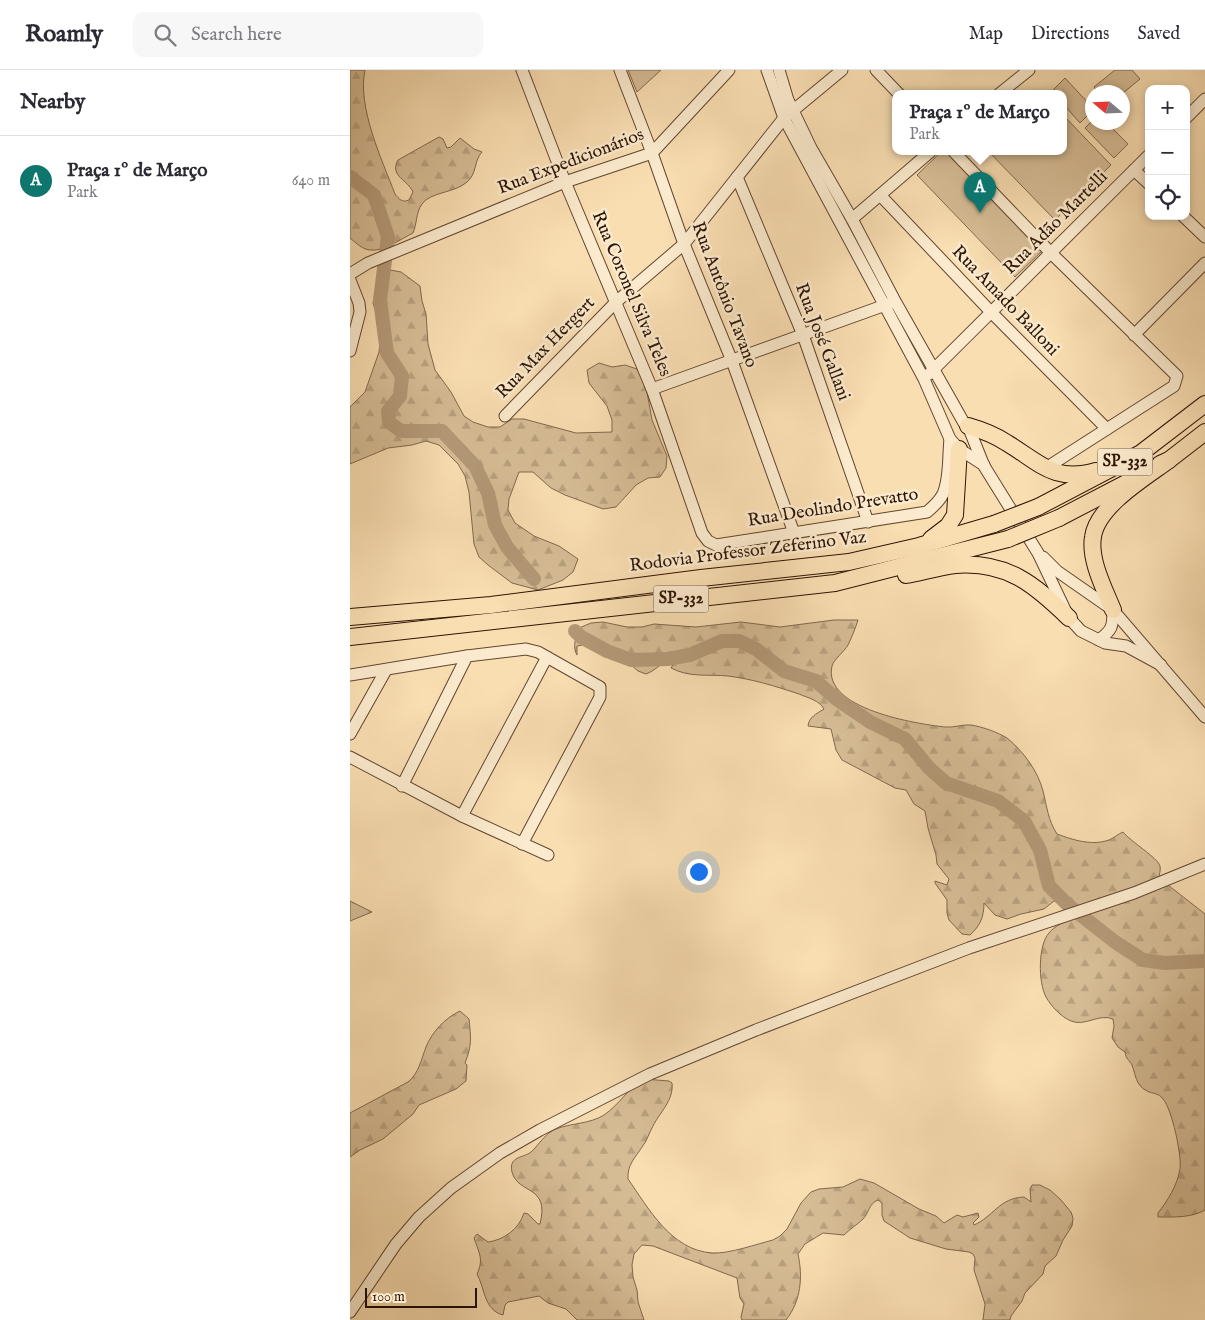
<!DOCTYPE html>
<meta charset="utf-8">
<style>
:root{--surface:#fff;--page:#f7f7f7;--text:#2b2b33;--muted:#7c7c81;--line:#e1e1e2;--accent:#0f766e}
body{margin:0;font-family:"IM FELL English",serif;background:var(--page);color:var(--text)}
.controls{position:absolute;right:15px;top:15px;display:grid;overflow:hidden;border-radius:10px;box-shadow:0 2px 8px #0003}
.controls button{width:45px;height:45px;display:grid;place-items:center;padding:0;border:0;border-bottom:1px solid var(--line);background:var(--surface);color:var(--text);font:25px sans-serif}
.compass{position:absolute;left:735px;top:15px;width:45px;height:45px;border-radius:50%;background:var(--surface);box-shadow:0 2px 8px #0003;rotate:289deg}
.scale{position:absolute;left:15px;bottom:12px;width:112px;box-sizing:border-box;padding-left:5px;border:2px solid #2e1405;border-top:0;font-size:14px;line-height:18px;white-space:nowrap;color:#2e1405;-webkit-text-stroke:4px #fbeacd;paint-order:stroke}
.you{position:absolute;left:348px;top:801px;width:18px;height:18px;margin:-12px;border:4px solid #fff;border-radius:50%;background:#1a73e8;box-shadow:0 0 0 8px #1a73e833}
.badge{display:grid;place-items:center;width:32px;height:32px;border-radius:50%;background:var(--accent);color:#fff;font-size:16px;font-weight:700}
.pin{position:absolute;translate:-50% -41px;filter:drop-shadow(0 1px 2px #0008)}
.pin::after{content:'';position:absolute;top:26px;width:18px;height:15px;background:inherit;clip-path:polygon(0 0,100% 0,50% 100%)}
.popup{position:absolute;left:542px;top:20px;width:175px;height:65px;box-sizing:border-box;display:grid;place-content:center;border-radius:10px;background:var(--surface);filter:drop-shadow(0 1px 4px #0005);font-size:16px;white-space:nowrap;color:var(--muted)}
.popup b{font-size:19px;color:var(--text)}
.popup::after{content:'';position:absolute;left:50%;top:100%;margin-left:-10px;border:10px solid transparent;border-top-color:var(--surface)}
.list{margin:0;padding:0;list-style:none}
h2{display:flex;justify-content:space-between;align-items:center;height:65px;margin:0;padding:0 20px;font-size:21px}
h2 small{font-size:16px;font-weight:400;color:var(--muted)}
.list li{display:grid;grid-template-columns:32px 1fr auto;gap:15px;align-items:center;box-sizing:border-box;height:90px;padding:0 20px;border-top:1px solid var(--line)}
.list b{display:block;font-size:19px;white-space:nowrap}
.list p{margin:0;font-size:16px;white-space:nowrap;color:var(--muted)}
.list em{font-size:16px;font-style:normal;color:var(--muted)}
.icon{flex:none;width:28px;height:28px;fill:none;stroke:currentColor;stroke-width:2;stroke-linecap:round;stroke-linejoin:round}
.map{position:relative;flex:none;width:855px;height:1250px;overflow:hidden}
header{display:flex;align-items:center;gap:30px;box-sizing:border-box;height:70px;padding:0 25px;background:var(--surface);border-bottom:1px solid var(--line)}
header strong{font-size:24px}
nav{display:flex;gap:28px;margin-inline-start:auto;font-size:18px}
.search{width:350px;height:45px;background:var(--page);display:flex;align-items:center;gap:12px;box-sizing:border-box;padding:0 18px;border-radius:10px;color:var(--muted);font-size:19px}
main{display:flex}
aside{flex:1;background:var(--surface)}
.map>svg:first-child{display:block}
.green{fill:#d6bc95;stroke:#82684d}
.forest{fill:url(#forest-firs);stroke:#82684d}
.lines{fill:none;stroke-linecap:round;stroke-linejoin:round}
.river{stroke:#b49977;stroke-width:14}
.minor-casing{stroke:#614630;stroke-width:13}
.highway-casing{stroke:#2e1405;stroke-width:18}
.minor{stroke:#fbeacd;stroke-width:11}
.highway{stroke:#f9deb2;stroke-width:16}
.highway-bridge-casing{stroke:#2e1405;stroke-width:18;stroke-linecap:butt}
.highway-bridge{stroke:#f9deb2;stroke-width:16}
.labels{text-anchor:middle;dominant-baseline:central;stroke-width:5;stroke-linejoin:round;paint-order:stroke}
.shield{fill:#fbeacd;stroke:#6c5441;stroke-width:1}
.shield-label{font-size:16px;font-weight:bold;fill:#2e1405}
.street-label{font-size:18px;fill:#2e1405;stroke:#fbeacd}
</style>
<header>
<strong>Roamly</strong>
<div class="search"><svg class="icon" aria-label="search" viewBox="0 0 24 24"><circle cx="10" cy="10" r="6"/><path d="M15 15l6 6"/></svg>Search here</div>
<nav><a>Map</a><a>Directions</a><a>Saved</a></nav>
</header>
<main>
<aside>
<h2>Nearby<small></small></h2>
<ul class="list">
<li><span class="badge">A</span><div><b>Praça 1º de Março</b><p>Park</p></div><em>640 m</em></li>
</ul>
</aside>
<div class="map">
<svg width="855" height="1250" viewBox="0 0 855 1250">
<defs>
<pattern id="forest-firs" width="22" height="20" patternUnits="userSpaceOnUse" patternTransform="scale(1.25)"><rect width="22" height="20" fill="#d6bc95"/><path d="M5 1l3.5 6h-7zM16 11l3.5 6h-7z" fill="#b8a17f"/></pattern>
</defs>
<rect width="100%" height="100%" fill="#f9deb2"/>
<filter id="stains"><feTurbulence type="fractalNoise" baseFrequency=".004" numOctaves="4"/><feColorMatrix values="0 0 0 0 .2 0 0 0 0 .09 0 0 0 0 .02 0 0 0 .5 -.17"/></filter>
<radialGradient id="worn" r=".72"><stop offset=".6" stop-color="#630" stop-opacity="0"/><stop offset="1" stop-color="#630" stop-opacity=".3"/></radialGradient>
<g class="green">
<path d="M278 0H311L287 22Z"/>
<path d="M765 0H782L790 9 773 23 748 22 744 17Z"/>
<path d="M715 8 742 37V41L730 53 714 35V24H703L701 22Z"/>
<path d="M714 46 761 95 705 150 639 82H714Z"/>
<path d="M742 51V52L757 53 778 74 764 88 735 58Z"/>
<path d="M591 82H598L693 180 665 207 567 105Z"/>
</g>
<g class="forest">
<path d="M0 0H15C7 37 32 90 45 124 49 129 52 133 59 130L63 122C58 110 39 106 48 90L89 67 93 69 97 78 101 77 110 68 124 79 132 82C124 90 127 104 117 112 105 123 80 122 72 134 66 142 67 154 63 163 53 168 32 182 21 180 13 180 6 173 0 168Z"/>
<path d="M40 200 51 202 70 216 72 231 76 244 78 274 85 300 101 322 114 346 123 352 138 357H150L162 349H174L226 363 262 362V350L257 336 239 313 237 300 249 293 262 297 275 295 287 299 295 311 302 350 317 386 316 398 310 407 298 408 286 415 266 437 253 439 215 425 201 418 183 402H169L159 429 158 440 165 453 184 466 209 476 228 489 223 502 213 510 188 520 162 513 138 495 129 487 124 474 119 422 115 406 108 394 89 375 76 371 62 375 38 378 0 394V337L15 322 29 282 31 259 23 233 26 219Z"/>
<path d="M484 550H508C505 559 502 567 498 575 494 582 484 589 482 596 472 639 567 654 595 657 604 658 613 654 621 655 633 657 647 662 657 668 673 681 688 701 693 721 697 737 698 750 707 764 723 770 742 776 759 770 764 768 768 764 773 762 780 771 808 788 810 796 811 800 809 805 809 808L855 844V1140C841 1148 824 1147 808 1147V1143C818 1130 827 1116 830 1099 832 1086 822 1039 813 1029 809 1023 803 1024 797 1021 785 1015 786 1005 782 995 779 990 776 989 775 982L768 977 762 968 764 956 763 949C749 943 735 957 721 951 711 947 701 936 696 927 688 912 688 875 699 863 704 856 715 852 722 848L721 841 711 834 704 831 694 839 671 844 657 849 645 845 634 833C634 847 630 856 620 865L612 864 599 850 597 843V830L585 813V811L597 815 599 809 587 794 586 785 578 758 575 741 564 734 556 720 545 718 492 690 486 680 481 659 458 656C459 647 466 644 474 639 469 630 458 628 449 624 425 616 402 609 378 606 358 604 340 608 321 598L326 589 325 585C314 590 307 600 296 604L288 601 272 587 232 575 227 576V585C222 577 226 567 229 558L241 553 253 552 277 557H292L304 554 346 557 391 552 430 557Z"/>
<path d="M0 831 22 842 0 851Z"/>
<path d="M110 941 119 949C121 969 122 975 115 993L117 995 116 1011 106 1019 69 1035 63 1044 33 1069 10 1080 0 1087V1043L58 1012C69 1003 71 990 76 977 82 962 95 948 110 941Z"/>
<path d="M294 1009 319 1011 322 1013C324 1030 310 1042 303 1056 299 1063 297 1071 292 1077 285 1088 277 1095 278 1109 299 1139 321 1180 362 1183 379 1184 407 1174 423 1170L430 1166 437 1159 451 1133 461 1122 469 1119 493 1117 510 1109 524 1113 569 1139 586 1146 594 1153 607 1145 613 1147 628 1143 629 1147 623 1153 624 1155C643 1147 649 1128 674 1127L681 1132 680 1119 682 1115H690L700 1120 711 1130 721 1142 723 1148 722 1156 713 1170 706 1186 695 1196 693 1204 675 1223 672 1231 661 1246 660 1250H633L635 1234 624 1200 625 1188 623 1184 619 1182 596 1179 560 1168 534 1151 532 1145V1133L528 1130C519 1133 519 1143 513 1149 508 1154 500 1159 494 1165L473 1163 455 1174 448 1184C453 1207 451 1231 436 1250H392L391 1247 394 1234 390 1228 387 1208 303 1176 292 1175 284 1184 282 1195 283 1207 287 1220 288 1232 294 1250H227L216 1239 198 1233 189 1226 158 1232 155 1235 153 1245C134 1240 135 1219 127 1204 134 1189 129 1183 124 1168L127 1164 138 1172C154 1170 169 1159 174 1143L178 1144 188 1154H190C200 1114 168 1125 162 1102 158 1086 174 1088 181 1082 189 1075 195 1063 206 1059 221 1053 240 1054 254 1045 269 1035 279 1017 294 1009Z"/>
</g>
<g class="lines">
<g class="river">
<path d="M0 107 24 125 38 167 30 230 37 283 52 306 50 326 38 341 39 352 51 361H92L125 396 138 423 145 455 157 477 184 509"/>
<path d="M225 561 231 567 257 581 281 590 317 589 340 585 372 571H389L406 579 434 601 466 611 485 628 520 652 555 669 579 698 596 713 648 731 674 751 690 780 699 816 718 835 765 872 793 890 815 893 855 891"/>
</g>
<g class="minor-casing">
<g id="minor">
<path d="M172 0 215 112 302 319 352 463 358 471 366 475 577 442C583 437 589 432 593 424 600 408 598 387 600 369"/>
<path d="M270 0 302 83 334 174 382 291 444 463"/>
<path d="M417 0 434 48 574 309 600 369 609 379 634 395"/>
<path d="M429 0 438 30 461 78 502 149 545 231 614 353 618 356 634 396 688 483 719 548 731 561 755 573 776 576 811 595"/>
<path d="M526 0 549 24"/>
<path d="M649 24 679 0"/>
<path d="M836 48 855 29"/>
<path d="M604 82 701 183 827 306 824 316 696 398"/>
<path d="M784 100 799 114"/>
<path d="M387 107 453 265 518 452"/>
<path d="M530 125 641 242 757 359"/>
<path d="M833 146 855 167"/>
<path d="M502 149 580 82"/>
<path d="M0 204 18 193 215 112 302 83 379 0"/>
<path d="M0 210 9 233 10 242 0 281"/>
<path d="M784 265 855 193"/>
<path d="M579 304 799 85"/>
<path d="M302 319 541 233"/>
<path d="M155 346 266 232 334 174 434 48 492 0"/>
<path d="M693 487 707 501 763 540 855 647"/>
<path d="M749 570C762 560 763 557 763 540"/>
<path d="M0 605 117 586 176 579 188 582 250 617V627L172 774"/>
<path d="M0 664 36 600"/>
<path d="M0 687 112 746 198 785"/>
<path d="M52 716 117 586"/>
<path d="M112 746 197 587"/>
<path d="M0 1242 46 1174 69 1147 101 1118 150 1083 190 1060 300 1004 406 960 619 878 784 823 855 794"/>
</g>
</g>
<g class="highway-casing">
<g id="highway">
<path d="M618 356C632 360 645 365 657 373 690 393 704 413 746 401"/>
<path d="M810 394 819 390 855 362"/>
<path d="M688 437 791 383 855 334"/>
<path d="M709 448 780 411"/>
<path d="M581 469 598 456 605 445 609 379"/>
<path d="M556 505C572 502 589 497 605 495 657 491 684 514 719 548"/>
<path d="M763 540C755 520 739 490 743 467 747 436 796 407 819 390"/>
<path d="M0 547 141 535 351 508 499 492 569 476 644 454"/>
<path d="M0 567 485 513 658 469"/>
</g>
</g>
<use href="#minor" class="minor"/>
<use href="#highway" class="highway"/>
<g class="highway-bridge-casing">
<g id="highway-bridge">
<path d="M644 454 688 437"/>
<path d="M658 469 709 448"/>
</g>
</g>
<use href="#highway-bridge" class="highway-bridge"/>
</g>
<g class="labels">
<g class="shield">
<rect x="747.5" y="378.5" width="55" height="27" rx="4"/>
<rect x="303.5" y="515.5" width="55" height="27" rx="4"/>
</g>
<g class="shield-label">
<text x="775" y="392">SP-332</text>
<text x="331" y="529">SP-332</text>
</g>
<g class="street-label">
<text transform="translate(221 92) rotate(-21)">Rua Expedicionários</text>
<text transform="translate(706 153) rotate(-45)">Rua Adão Martelli</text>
<text transform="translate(281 224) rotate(67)">Rua Coronel Silva Teles</text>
<text transform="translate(374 225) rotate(69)">Rua Antônio Tavano</text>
<text transform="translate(655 231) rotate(46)">Rua Amado Balloni</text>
<text transform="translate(472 272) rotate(69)">Rua José Gallani</text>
<text transform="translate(196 278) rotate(-46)">Rua Max Hergert</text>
<text transform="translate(483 438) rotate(-9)">Rua Deolindo Prevatto</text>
<text transform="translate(398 482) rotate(-7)">Rodovia Professor Zeferino Vaz</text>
</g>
</g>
<rect width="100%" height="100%" filter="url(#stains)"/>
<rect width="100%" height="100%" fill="url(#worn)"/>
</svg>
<div class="controls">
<button>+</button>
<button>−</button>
<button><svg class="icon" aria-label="locate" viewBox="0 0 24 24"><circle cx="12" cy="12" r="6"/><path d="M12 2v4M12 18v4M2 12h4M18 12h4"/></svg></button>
</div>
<svg class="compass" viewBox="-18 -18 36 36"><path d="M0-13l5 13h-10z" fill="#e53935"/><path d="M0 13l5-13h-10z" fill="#7c7c81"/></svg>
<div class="scale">100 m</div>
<div class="you"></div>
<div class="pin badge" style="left:630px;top:143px">A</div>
<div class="popup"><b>Praça 1º de Março</b>Park</div>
</div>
</main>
